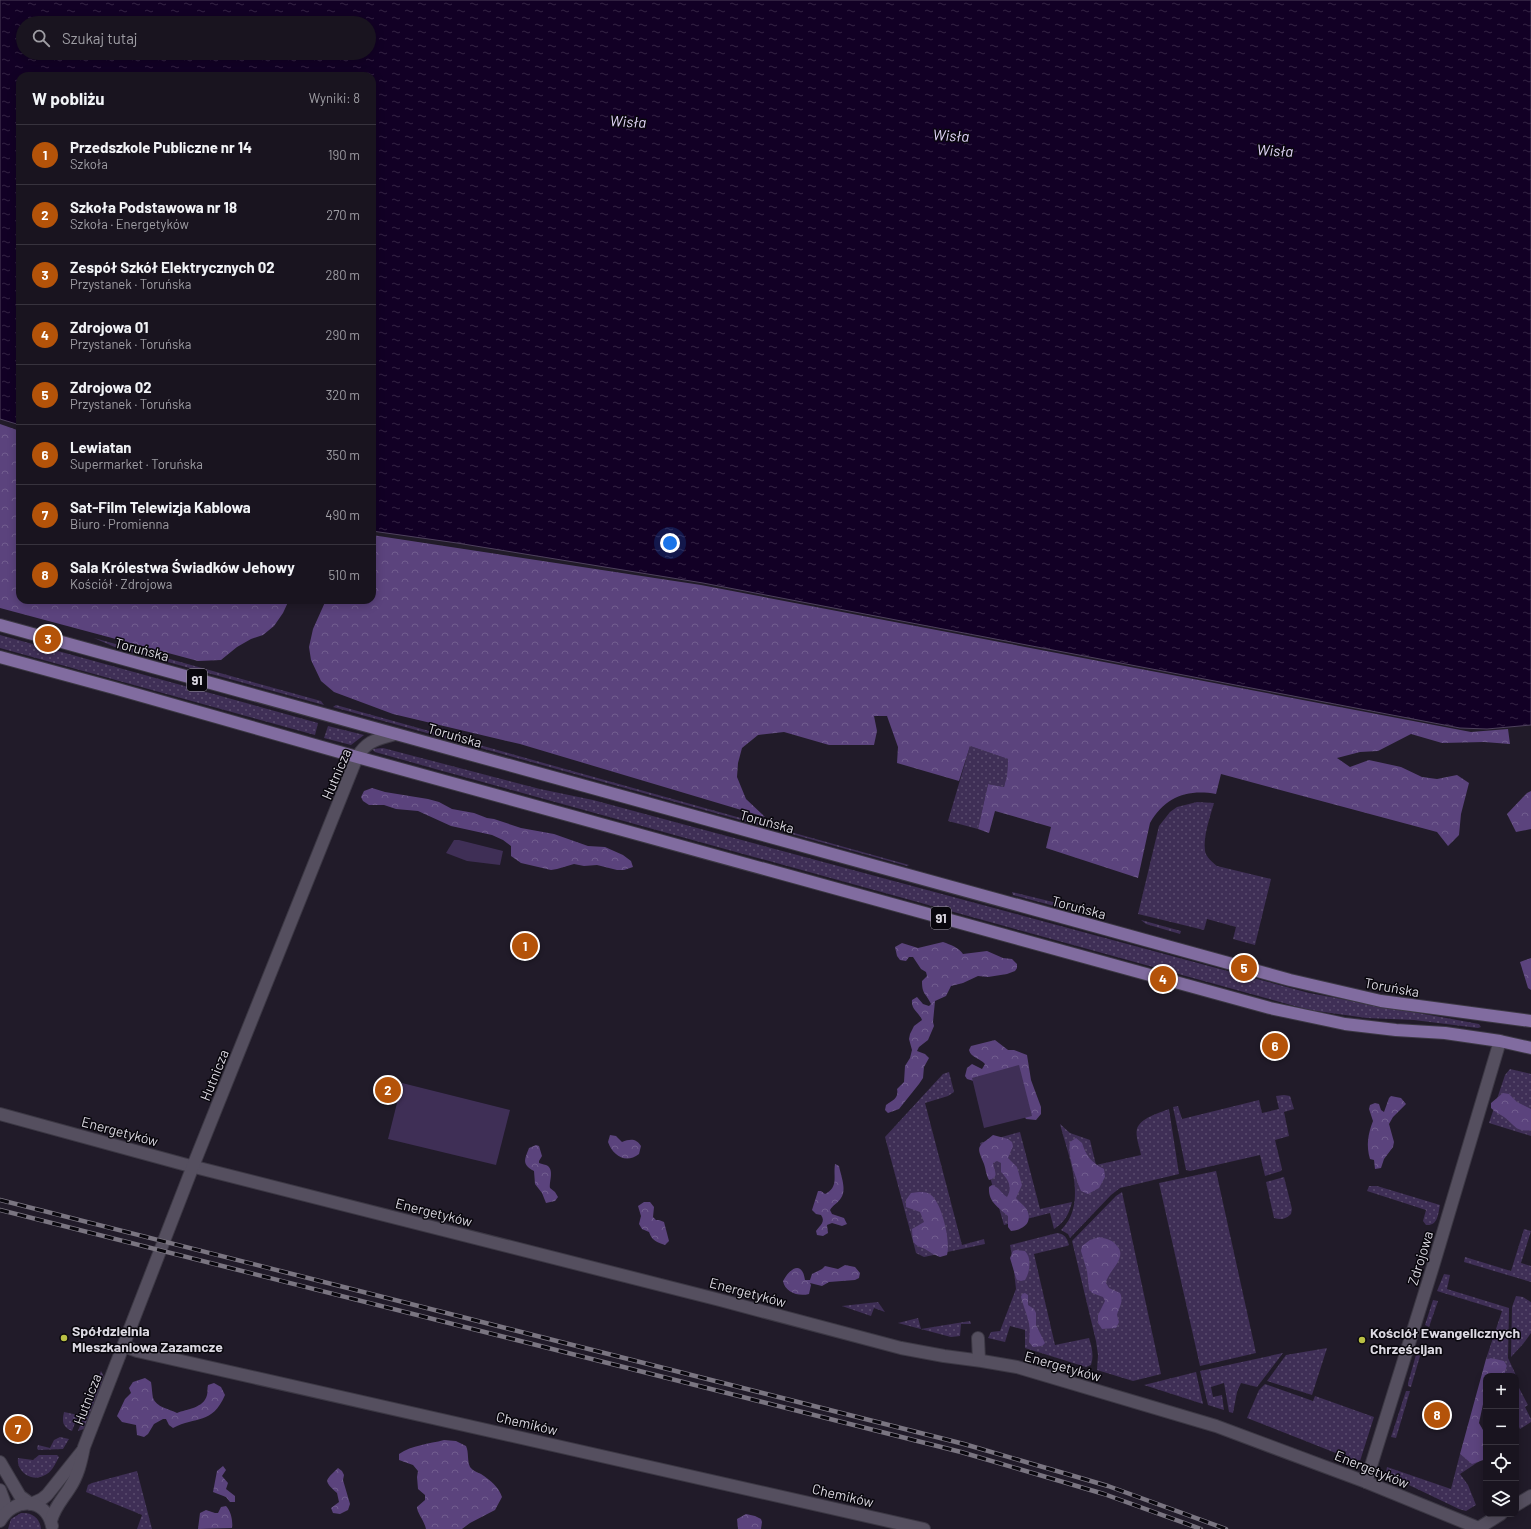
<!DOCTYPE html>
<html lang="pl">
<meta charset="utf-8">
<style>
:root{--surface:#19141f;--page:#221d28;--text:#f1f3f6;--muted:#9f9ea4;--line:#37333d;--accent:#b45309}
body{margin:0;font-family:Barlow,sans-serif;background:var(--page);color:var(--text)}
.controls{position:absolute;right:12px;bottom:12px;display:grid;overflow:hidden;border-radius:8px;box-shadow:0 2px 10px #0003}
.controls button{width:36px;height:36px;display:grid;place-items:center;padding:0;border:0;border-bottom:1px solid var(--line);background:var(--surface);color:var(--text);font:20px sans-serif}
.you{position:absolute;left:670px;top:543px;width:14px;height:14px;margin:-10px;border:3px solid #fff;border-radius:50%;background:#1a73e8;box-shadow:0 0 0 6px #1a73e833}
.badge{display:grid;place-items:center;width:26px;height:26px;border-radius:50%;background:var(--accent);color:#fff;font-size:13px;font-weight:700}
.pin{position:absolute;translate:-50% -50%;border:2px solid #fff;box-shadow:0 1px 4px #0006}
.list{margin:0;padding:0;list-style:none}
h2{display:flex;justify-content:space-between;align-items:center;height:52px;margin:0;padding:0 16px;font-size:17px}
h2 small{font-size:13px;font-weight:400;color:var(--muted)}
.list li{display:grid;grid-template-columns:26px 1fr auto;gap:12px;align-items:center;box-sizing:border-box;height:60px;padding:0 16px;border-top:1px solid var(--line)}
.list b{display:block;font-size:15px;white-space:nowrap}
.list p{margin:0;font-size:13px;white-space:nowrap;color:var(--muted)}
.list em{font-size:13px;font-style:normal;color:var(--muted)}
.icon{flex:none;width:22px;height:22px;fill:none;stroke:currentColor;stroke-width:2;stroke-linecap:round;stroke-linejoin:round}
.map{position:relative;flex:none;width:1531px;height:1529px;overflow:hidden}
.search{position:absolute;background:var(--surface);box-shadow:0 2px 10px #0003;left:16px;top:16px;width:360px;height:44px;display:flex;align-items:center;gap:10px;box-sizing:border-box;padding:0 14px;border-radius:22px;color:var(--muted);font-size:15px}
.panel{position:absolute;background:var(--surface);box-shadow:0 2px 10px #0003;left:16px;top:72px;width:360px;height:532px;border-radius:12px}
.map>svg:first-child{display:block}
.grass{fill:url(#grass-dots)}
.forest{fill:url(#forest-crowns)}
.park{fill:#3f2f56}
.water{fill:url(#water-ripples);stroke:#4e415d;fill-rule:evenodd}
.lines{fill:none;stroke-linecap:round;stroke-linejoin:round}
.minor-casing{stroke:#3c3844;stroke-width:14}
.major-casing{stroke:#3c3844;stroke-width:14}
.minor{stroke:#554f5f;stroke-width:12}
.major{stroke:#816ca0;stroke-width:12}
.rail-casing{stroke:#7a7581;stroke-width:4.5}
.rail{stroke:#09070d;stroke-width:3;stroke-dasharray:9;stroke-linecap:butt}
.poi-dot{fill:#bac045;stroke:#09070d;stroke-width:1.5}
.labels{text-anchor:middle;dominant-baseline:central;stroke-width:3;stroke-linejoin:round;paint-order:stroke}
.shield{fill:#09070d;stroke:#9c99a1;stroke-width:1}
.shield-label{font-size:13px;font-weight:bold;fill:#dbd8e1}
.street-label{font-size:14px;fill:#dbd8e1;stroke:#09070d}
.poi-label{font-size:14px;font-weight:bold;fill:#dbd8e1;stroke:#09070d;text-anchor:start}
.water-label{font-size:15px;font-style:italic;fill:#e1d4f8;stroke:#09070d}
</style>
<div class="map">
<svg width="1531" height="1529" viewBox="0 0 1531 1529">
<defs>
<pattern id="grass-dots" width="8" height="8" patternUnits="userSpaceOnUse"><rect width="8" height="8" fill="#3f2f56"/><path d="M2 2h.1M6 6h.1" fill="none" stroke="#5a4c6e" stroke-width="1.8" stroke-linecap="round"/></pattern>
<pattern id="forest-crowns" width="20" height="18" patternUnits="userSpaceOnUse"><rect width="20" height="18" fill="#5b437d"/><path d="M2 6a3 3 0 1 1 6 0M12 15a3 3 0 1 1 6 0" fill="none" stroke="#725d8f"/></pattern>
<pattern id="water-ripples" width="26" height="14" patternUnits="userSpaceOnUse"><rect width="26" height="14" fill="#120025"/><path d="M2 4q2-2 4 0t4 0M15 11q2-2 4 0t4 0" fill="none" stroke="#342444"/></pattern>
</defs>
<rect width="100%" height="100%" fill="#211b29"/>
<g class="grass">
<path d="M0 635 318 723 315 735 0 648Z"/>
<path d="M94 638 321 701 324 705 117 648Z"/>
<path d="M336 705 909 865 907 866 333 707Z"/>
<path d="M328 726 364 735 351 745 324 738Z"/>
<path d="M970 746 1008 759 1007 775 1004 787 988 784 978 829 948 821Z"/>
<path d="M383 748 540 789 593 800 1309 993 1479 1024 1481 1027 1478 1028 1414 1020 1367 1018 1309 1010 439 770 375 752 372 749Z"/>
<path d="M1197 802 1214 803C1210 817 1203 836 1205 851 1206 857 1212 862 1217 866L1271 879 1255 945 1233 939 1236 927 1207 919 1204 930 1138 914 1159 826 1170 812 1177 807Z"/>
<path d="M1012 892 1082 909 1058 907 1013 895Z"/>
<path d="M1141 920 1181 931 1180 934 1146 924Z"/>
<path d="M1510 1069 1531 1074V1136L1489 1123 1505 1075Z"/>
<path d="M949 1072 954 1092 948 1096 925 1103 962 1245 984 1239 985 1244 924 1257 916 1253 915 1249 885 1137 943 1074Z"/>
<path d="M1284 1095 1290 1096 1294 1109 1284 1112 1289 1136 1275 1140 1282 1169 1281 1171 1265 1176 1260 1155 1190 1171 1186 1170 1173 1107 1178 1106 1182 1119 1259 1100 1262 1113 1279 1109 1276 1096Z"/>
<path d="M1169 1109 1179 1174 1120 1188 1111 1195 1070 1238 1068 1234 1061 1230C1089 1204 1068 1155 1060 1124L1070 1133 1090 1140 1096 1165 1141 1155C1140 1148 1135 1136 1137 1129 1140 1118 1159 1113 1169 1109Z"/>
<path d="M1020 1132 1040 1209 1072 1202C1069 1214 1065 1222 1054 1229L1050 1213 1004 1225 980 1143Z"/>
<path d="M1216 1171 1256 1353 1200 1366 1159 1183Z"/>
<path d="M1284 1177 1292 1209 1291 1214C1286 1219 1281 1220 1274 1218L1266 1182Z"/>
<path d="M1369 1186H1377L1440 1205C1438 1214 1438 1226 1426 1225L1423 1221 1426 1210 1367 1191Z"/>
<path d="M1122 1192 1161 1374 1133 1381 1097 1370 1098 1355 1096 1341 1072 1241 1116 1196Z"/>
<path d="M1524 1229 1531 1231 1521 1263 1531 1266V1282L1464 1262 1465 1257 1511 1271Z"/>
<path d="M1057 1233C1065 1234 1067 1238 1069 1245L1067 1246 1034 1254 1055 1345 1089 1338C1092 1347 1094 1356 1091 1365L1086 1367 1025 1348V1330L1010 1326 1005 1342 988 1338 991 1332 1000 1331 1016 1289 1013 1262 1010 1245Z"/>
<path d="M1444 1274 1450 1275 1447 1289 1509 1308 1508 1358 1515 1373 1518 1386 1528 1405 1525 1407 1531 1419V1422L1520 1429 1516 1421V1376H1504L1507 1366 1491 1358 1486 1359 1502 1311 1437 1291Z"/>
<path d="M1516 1296 1523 1297 1531 1302V1333L1523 1344 1511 1357 1512 1307Z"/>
<path d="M1433 1300 1438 1301 1429 1327 1425 1325Z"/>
<path d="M878 1302 885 1312 874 1308 871 1316 842 1306Z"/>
<path d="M918 1318 921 1329 970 1321 971 1324H961L960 1336 951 1337 898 1323Z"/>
<path d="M1327 1348 1312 1395 1267 1381 1286 1355Z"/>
<path d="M1283 1353 1257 1387 1241 1383 1237 1392 1233 1413 1229 1412 1224 1383 1211 1387 1213 1397 1222 1395 1224 1410 1208 1405 1200 1371Z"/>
<path d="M1417 1354 1420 1356 1411 1387 1408 1386V1383L1416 1355Z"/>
<path d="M101 1371 104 1377 84 1429 78 1431Z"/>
<path d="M1196 1372 1203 1404 1144 1385Z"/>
<path d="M1265 1384 1313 1401 1315 1396 1374 1417 1360 1461H1358L1351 1459 1247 1418 1259 1390Z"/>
<path d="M1406 1391H1410L1396 1438 1391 1437Z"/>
<path d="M64 1412 78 1415 72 1431C62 1427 62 1421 64 1412Z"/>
<path d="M60 1437 69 1439 63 1449 38 1450 37 1448 38 1445 50 1448 54 1440Z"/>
<path d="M1460 1454 1472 1463 1481 1460 1460 1474 1468 1485 1476 1505 1466 1511 1459 1509 1388 1475 1386 1472 1387 1467 1451 1489Z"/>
<path d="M39 1455H57L59 1457C55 1464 52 1473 43 1476 31 1482 16 1471 18 1458L33 1460Z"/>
<path d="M137 1471 152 1529H137L142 1515 86 1492 88 1485 92 1483Z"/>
<path d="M21 1513C32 1512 40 1518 41 1529H8L11 1519Z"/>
</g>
<g class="forest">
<path d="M0 424 20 431V600H289L283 613 274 626 263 635 251 639 237 647 221 660 198 661 0 608Z"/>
<path d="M372 535 701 585 1471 732 1508 729 1510 744 1484 742 1442 743 1411 734 1378 751 1360 752 1337 758 1350 767 1369 760 1401 767 1422 777 1437 779 1457 775 1469 783 1461 814 1459 835 1448 846 1437 832 1221 774 1216 794C1187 789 1165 797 1150 823L1138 878 1046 848 1051 827 995 811 989 833 978 829 988 784 1004 787 1007 775 1008 759 970 746 959 781 897 763 898 747 887 716H874L877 731 874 745H829L784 732 758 735 742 748 738 763 737 777 746 799 765 817 520 744 393 714 334 692 321 681 311 660 309 647 313 629 326 600H372Z"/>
<path d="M372 788 385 792 428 799 439 802 452 809 474 813 487 818 494 819 521 828 554 834 588 846 605 847 623 855 631 861 633 867 624 870H617L597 865 584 866 574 864 557 869 551 870 521 863 511 856V846L503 840 492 835 451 826 418 811 396 809 384 805H369L363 801 361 797 364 791Z"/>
<path d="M1531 791V829L1516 832 1507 814 1527 793Z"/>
<path d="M943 942C951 945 958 947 963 954L987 951 1003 958 1012 959 1017 964V968L1015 971 1007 974 988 977 978 976 963 983 951 986 946 996 935 1001 933 1022 934 1026 928 1040 919 1047 917 1051 925 1054 929 1058 924 1067 923 1078 919 1084 899 1109 888 1113 885 1110 886 1105C893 1100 899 1098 897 1089L904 1082 905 1066 910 1058 912 1050 909 1039 910 1034 914 1026 922 1020C919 1012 911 1010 912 1000L917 997 923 1004 929 1006 931 1004C926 993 922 995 922 981L927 976 926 972 921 969 913 957H909L906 961 900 960 897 956 895 947 902 943 918 948Z"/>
<path d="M1531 958V990L1528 988 1520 962Z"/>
<path d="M995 1040 1008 1050H1014L1027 1055 1031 1080 1041 1107V1114L1036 1120 1026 1119 1022 1112 977 1082 967 1079 965 1076 967 1068 972 1064 982 1069 985 1064C980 1058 971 1058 969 1050L971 1046Z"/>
<path d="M1503 1093 1509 1094 1517 1102 1531 1109V1130C1516 1133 1514 1124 1504 1117 1500 1114 1495 1112 1491 1108V1103Z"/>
<path d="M1391 1096 1401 1098 1406 1104 1393 1117 1389 1124 1394 1142 1393 1147 1384 1159 1381 1168 1375 1169 1374 1160 1370 1159C1366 1145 1368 1134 1373 1121L1369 1109 1370 1105 1375 1103 1379 1104 1381 1110 1384 1112 1389 1098Z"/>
<path d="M610 1135 616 1136 622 1142C630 1139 636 1138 641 1146L639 1154C626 1164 613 1156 608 1142Z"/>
<path d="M993 1135 1008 1139 1012 1142 1013 1146 1008 1158 1017 1167 1022 1185 1016 1198C1019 1202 1025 1206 1027 1210 1033 1223 1023 1230 1011 1231L1008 1227V1216C998 1207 988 1202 989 1187L992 1185C999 1187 1001 1193 1007 1197 1013 1187 1008 1179 1001 1172V1163L997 1161 993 1163C994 1171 1000 1177 989 1180 986 1175 986 1170 984 1164 976 1145 977 1148 993 1135Z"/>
<path d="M1076 1138 1082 1143C1086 1156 1092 1163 1104 1169L1105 1177 1099 1188 1088 1194 1081 1191C1076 1178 1067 1154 1070 1142Z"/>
<path d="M536 1145 539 1146 542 1156 539 1161V1163C541 1164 543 1164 546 1165 555 1169 549 1181 550 1188L555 1192 558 1197 555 1201 546 1203 542 1193 535 1184 534 1171C521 1164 525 1159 529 1148Z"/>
<path d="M835 1164 839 1166C841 1176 847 1190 841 1198 838 1203 833 1205 830 1210L832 1214 844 1218 847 1224 842 1226 832 1223 827 1225 828 1233 823 1236 817 1235 816 1231C820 1225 826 1222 821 1215L816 1214 812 1210 818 1191H821L825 1194C839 1187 833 1177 835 1164Z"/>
<path d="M919 1192C923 1192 928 1192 931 1195 942 1203 951 1243 947 1255L940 1257C934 1255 930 1252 925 1249 912 1244 913 1243 912 1229L924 1222 920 1212 906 1207V1200L911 1193Z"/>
<path d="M644 1202H650L654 1207 653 1217 656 1220H659L664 1222 669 1241 665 1245C657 1242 652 1241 649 1232L642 1229 639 1224 641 1216 638 1206Z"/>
<path d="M1099 1237C1108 1239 1113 1240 1118 1247 1127 1259 1107 1272 1106 1283L1109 1288 1120 1293C1124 1302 1119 1307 1117 1315L1119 1322 1116 1328 1102 1329 1098 1323V1315L1105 1301 1103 1297 1092 1293 1089 1289 1087 1271 1081 1251 1082 1246 1090 1240Z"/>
<path d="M1016 1250 1025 1251C1032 1258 1030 1272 1025 1280L1021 1281 1017 1280 1016 1278 1010 1258 1013 1251Z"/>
<path d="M845 1265 855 1267 860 1273 859 1278 855 1280 829 1282 822 1286 810 1283 811 1285 809 1294C798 1297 785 1292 783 1281 790 1268 802 1260 805 1280H810L812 1274 822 1269 825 1266 838 1269Z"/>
<path d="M1025 1293 1028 1295V1305L1034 1309 1036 1313V1325L1045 1343 1042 1346 1033 1347 1029 1342C1032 1322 1026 1316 1021 1297L1022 1294Z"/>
<path d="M1491 1358 1504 1361 1507 1366 1504 1376H1486V1390L1479 1423 1483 1430 1486 1432V1459L1472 1464 1460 1454 1486 1359Z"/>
<path d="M145 1378 151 1382C152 1388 152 1393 153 1398 156 1407 169 1409 177 1413 187 1409 204 1408 207 1395 208 1392 207 1388 208 1385L214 1383 221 1387 225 1395C212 1425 196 1416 173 1428L169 1425 166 1419H163L154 1424 148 1434 144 1437 137 1435 136 1425 122 1422 117 1416 125 1399 131 1393 129 1388 133 1382Z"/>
<path d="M444 1440 456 1441 466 1446C469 1452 467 1461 470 1467 473 1471 477 1472 481 1474 490 1480 499 1487 502 1497L495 1510 470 1523 462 1529H426C424 1520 417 1513 417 1507L425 1500V1495L418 1489 417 1477 418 1471 413 1465 399 1460V1454C412 1445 429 1444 444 1440Z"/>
<path d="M223 1466 226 1470 222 1476 228 1483 226 1489 235 1496V1502H230L226 1497 213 1492 217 1471Z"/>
<path d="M338 1468 342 1471 344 1475 343 1480 350 1504 348 1510 340 1514 333 1513 331 1508 339 1502 337 1493C323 1480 325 1481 338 1468Z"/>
<path d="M226 1506C231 1511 233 1521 232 1528L198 1529 200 1513 206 1510 215 1513H218L221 1507Z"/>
<path d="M746 1514 755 1516 761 1519 762 1522 761 1529H738L737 1519Z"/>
</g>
<g class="park">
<path d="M454 840H459L503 851 500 865 467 861 446 853Z"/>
<path d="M1019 1065 1032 1116 984 1128 972 1078Z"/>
<path d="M402 1083 510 1110 496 1165 388 1139Z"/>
</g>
<path class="water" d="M0 0H1531V725L1487 729 1460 728 703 583 457 543 372 531V76H20V425L0 419ZM23 23H369V53H23Z"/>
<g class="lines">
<g class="minor-casing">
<g id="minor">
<path d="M0 1114 183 1164 720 1300 901 1348 944 1356 982 1361 1017 1367 1216 1426 1366 1482 1481 1529"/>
<path d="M978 1338 979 1360"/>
<path d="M124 1346 137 1351 924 1529"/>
<path d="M0 1462 20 1496 31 1504"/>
<path d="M1366 1482 1434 1263 1500 1041"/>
<path d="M0 1490 4 1501V1514"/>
<path d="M31 1504 42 1499 47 1495 83 1450"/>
<path d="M1516 1505 1531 1496"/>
<path d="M0 1521C13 1497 46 1497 52 1526"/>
<path d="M51 1521C54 1508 62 1500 69 1489 78 1476 81 1462 84 1447L193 1166 357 757C368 740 376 740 395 734"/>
<path d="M1477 1529 1501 1514"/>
</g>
</g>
<g class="major-casing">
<g id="major">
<path d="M0 625 1290 980 1381 1001 1531 1021"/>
<path d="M0 657 114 688 357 757 1270 1008 1345 1024 1396 1030 1445 1033 1500 1041 1531 1048"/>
</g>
</g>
<use href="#minor" class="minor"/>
<use href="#major" class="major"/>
<g class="rail-casing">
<g id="rail">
<path d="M0 1200 964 1444 1108 1486 1226 1529"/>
<path d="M0 1210 961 1452 1104 1494 1201 1529"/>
</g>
</g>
<use href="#rail" class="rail"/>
</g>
<g class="poi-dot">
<circle cx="64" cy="1338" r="4"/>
<circle cx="1362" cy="1340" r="4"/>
</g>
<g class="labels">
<g class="shield">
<rect x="187" y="669" width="20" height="22" rx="3"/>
<rect x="931" y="907" width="20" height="22" rx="3"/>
</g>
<g class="shield-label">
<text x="197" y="680">91</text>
<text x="941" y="918">91</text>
</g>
<g class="street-label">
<text transform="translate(142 649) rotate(15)">Toruńska</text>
<text transform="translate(455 735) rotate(16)">Toruńska</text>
<text transform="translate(336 774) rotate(-67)">Hutnicza</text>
<text transform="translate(767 821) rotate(15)">Toruńska</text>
<text transform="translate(1079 907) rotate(15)">Toruńska</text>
<text transform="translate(1392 987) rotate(10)">Toruńska</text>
<text transform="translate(214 1075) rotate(-68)">Hutnicza</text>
<text transform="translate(120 1131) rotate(15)">Energetyków</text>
<text transform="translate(434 1212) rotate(14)">Energetyków</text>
<text transform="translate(1420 1258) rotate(-73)">Zdrojowa</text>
<text transform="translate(748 1292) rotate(15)">Energetyków</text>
<text transform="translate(1063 1366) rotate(16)">Energetyków</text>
<text transform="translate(87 1399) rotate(-69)">Hutnicza</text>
<text transform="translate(527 1423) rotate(13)">Chemików</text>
<text transform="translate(1372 1469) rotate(22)">Energetyków</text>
<text transform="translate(843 1495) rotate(13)">Chemików</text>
</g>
<g class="poi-label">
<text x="72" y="1330">Spółdzielnia<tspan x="72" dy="16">Mieszkaniowa Zazamcze</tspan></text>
<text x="1370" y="1332">Kościół Ewangelicznych<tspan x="1370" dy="16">Chrześcijan</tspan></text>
</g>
<g class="water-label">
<text transform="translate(628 121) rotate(3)">Wisła</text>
<text transform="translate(951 135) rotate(3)">Wisła</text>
<text transform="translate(1275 150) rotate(3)">Wisła</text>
</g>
</g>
</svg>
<div class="controls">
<button>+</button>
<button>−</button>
<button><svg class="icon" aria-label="locate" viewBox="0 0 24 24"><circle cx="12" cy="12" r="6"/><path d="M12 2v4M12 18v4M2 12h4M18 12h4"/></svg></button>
<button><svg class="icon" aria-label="layers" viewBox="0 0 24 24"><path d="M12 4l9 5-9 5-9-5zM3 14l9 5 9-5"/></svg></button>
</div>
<div class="you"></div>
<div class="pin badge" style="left:525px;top:946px">1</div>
<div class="pin badge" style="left:388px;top:1090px">2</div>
<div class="pin badge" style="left:48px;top:639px">3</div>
<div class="pin badge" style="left:1163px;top:979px">4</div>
<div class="pin badge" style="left:1244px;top:968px">5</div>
<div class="pin badge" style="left:1275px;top:1046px">6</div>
<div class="pin badge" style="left:18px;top:1429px">7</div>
<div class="pin badge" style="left:1437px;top:1415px">8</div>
<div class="search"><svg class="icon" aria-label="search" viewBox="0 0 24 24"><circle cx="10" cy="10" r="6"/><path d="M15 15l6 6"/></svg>Szukaj tutaj</div>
<section class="panel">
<h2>W pobliżu<small>Wyniki: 8</small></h2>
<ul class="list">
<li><span class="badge">1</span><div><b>Przedszkole Publiczne nr 14</b><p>Szkoła</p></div><em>190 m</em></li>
<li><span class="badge">2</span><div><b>Szkoła Podstawowa nr 18</b><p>Szkoła · Energetyków</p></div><em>270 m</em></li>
<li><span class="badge">3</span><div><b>Zespół Szkół Elektrycznych 02</b><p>Przystanek · Toruńska</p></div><em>280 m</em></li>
<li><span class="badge">4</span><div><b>Zdrojowa 01</b><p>Przystanek · Toruńska</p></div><em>290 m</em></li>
<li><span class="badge">5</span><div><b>Zdrojowa 02</b><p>Przystanek · Toruńska</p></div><em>320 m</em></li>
<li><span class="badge">6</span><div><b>Lewiatan</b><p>Supermarket · Toruńska</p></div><em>350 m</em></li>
<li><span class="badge">7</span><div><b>Sat-Film Telewizja Kablowa</b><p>Biuro · Promienna</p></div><em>490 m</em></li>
<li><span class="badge">8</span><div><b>Sala Królestwa Świadków Jehowy</b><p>Kościół · Zdrojowa</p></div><em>510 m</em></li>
</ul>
</section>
</div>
